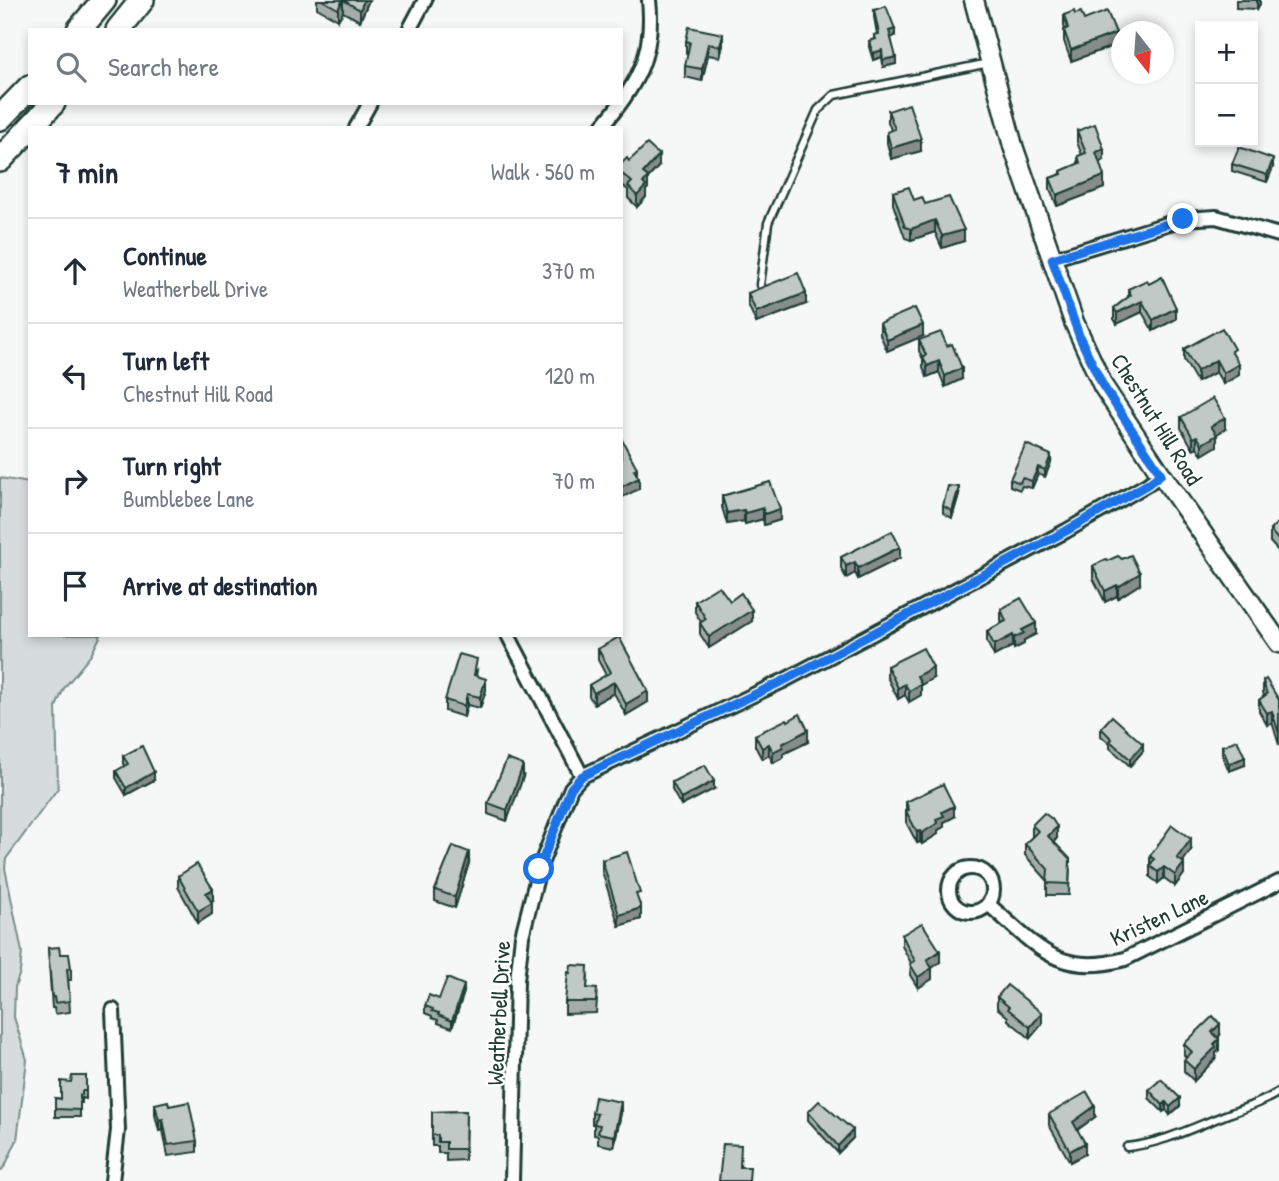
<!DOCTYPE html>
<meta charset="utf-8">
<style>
:root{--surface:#fff;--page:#f6f6f7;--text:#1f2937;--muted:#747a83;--line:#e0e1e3}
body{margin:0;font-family:"Patrick Hand",sans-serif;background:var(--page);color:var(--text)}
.controls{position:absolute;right:21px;top:21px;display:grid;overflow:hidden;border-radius:0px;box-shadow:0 4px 10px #0003}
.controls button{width:63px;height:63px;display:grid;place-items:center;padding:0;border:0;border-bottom:2px solid var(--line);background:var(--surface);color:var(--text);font:35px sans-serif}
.compass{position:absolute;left:1111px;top:21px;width:63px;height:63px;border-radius:50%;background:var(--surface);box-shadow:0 4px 10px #0003;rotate:163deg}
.stop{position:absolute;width:21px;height:21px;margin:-16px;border:5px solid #1a73e8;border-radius:50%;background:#fff}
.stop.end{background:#1a73e8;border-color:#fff;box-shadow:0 2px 7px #0008}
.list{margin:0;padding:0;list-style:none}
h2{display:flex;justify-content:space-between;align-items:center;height:91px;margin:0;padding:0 28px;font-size:30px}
h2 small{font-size:23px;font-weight:400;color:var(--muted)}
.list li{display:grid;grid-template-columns:46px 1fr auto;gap:21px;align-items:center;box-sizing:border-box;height:105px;padding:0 28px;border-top:2px solid var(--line)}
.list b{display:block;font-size:26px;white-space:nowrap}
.list p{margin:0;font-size:23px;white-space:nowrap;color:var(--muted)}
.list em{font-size:23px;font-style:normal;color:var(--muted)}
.icon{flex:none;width:38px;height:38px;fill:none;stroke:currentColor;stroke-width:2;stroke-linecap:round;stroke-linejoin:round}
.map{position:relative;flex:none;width:1279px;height:1181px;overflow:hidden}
.search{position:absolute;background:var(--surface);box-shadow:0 4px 10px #0003;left:28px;top:28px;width:595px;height:77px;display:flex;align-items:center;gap:18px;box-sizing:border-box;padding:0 24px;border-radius:0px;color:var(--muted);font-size:26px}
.panel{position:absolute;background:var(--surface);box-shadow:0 4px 10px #0003;left:28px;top:126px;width:595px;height:511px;border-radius:0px}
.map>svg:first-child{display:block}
.green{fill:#d6dcdb;stroke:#7a8c88;stroke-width:2}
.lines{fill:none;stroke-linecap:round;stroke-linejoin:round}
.lane-casing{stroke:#1f3d34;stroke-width:11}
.street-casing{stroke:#1f3d34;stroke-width:18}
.secondary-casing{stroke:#1f3d34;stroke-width:23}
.highway-casing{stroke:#1f3d34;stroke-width:28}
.lane{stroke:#fff;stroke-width:6}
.street{stroke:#fff;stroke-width:12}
.secondary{stroke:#fff;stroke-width:18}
.highway{stroke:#fff;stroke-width:23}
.wall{fill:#a5adaa;stroke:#1f3d34;stroke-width:2}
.shaded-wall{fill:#868d8b;stroke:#1f3d34;stroke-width:2}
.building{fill:#c0c9c6;stroke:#1f3d34;stroke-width:2}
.route{stroke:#1a73e8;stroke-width:9}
.labels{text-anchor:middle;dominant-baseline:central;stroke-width:5;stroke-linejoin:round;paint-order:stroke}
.street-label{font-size:23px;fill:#1f3d34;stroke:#fff}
</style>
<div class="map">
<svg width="1279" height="1181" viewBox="0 0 1279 1181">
<rect width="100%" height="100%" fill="#f6f7f7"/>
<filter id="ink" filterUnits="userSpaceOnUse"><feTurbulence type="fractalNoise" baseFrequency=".0143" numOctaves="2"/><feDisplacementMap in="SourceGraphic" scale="14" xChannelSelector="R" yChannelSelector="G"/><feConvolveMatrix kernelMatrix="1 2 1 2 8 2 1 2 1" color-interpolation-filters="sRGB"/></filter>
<g filter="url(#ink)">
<path class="green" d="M0 478 30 483V635H101L91 655 64 688 56 707 58 788 6 859 5 868 22 952 20 972 15 987 14 1017 27 1060 17 1140 5 1166 0 1172Z"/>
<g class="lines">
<g class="lane-casing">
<g id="lane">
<path d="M760 285 768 223 818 110 834 95 989 63"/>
<path d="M1127 1147C1164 1143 1194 1127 1228 1114 1246 1108 1263 1102 1279 1092"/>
</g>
</g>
<g class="street-casing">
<g id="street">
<path d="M409 30 425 0"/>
<path d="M356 128 370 103"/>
<path d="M601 128C636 85 655 57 649 0"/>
<path d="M1052 259 1183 219 1216 217 1279 235"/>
<path d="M508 635 582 776 571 788 539 869 522 936 517 980 512 1181"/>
<path d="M582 776 785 680 1066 531 1148 484 1161 474"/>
<circle cx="971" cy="890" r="22"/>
<path d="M988 904C1035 944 1057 978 1125 959L1279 882"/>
<path d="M112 1181 118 1130 113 1010"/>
</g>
</g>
<g class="secondary-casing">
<path id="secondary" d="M974 0 1013 146 1074 322 1103 386 1161 474 1279 643"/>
</g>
<g class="highway-casing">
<g id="highway">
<path d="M79 30 104 0"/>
<path d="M118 30 142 0"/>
<path d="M0 118 30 87"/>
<path d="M30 128 53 103"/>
<path d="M0 160 30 128"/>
</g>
</g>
<use href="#lane" class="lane"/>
<use href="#street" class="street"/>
<use href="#secondary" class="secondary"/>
<use href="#highway" class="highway"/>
</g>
<g class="wall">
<path d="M317 0H369L360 21 343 12 338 20 317 8Z"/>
<path d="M1236 0H1260V4L1257 9 1236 8Z"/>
<path d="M874 10 895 36 891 37 896 64 883 67 882 57 873 60 869 47V41L874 39V35L877 34 874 17Z"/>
<path d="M1075 14 1084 20 1116 45 1071 61 1064 41V30H1065L1064 26V15Z"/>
<path d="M686 41 723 45 720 57 708 55 702 81 685 77V66L688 53H686Z"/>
<path d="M888 111 921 151 891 159 887 143V132L891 130 888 122Z"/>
<path d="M1077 131 1104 160 1099 162 1104 188 1057 206 1050 189V178L1061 174V171L1078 164V156L1082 155 1077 142Z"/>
<path d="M629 161 659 166 648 178V188L646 190V197L637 207 628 198V190L621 184V164Z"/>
<path d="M1232 164 1273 167 1267 182 1232 171Z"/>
<path d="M893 192 925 204 964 241 942 248 935 232 911 240 905 238 893 204Z"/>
<path d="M1149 284 1176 319 1153 331 1142 312 1117 324 1114 319V308L1128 297V289Z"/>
<path d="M748 293 806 304 756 323 748 304Z"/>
<path d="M880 323 923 336 887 351 880 334Z"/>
<path d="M919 340 962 379 945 387 939 372 927 377 923 367V359L919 351Z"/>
<path d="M1184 349 1234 357 1239 375 1223 384 1216 372 1197 382 1184 360Z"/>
<path d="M1181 417 1225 429 1216 434 1217 446 1202 455 1197 447 1193 449 1181 428Z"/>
<path d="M1051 462 1045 477 1038 474 1032 488 1022 486 1020 490 1010 486V479Z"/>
<path d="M770 482 780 520 764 525 763 519 745 524 744 521 727 524 722 507V496Z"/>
<path d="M959 494 952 518 943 513V506Z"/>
<path d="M1279 523V552L1270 542V530Z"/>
<path d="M841 557 900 558 858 579 855 573 846 578 841 568Z"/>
<path d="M1107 561 1140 584 1118 598 1117 596 1105 602 1093 578V566Z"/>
<path d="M695 601H730L752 621 709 648 700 634V623L701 622 695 612Z"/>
<path d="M1001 609 1036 634 1024 640V644L1014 649 1013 646 994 656 987 642V631L1002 623 1001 620Z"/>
<path d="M598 649 648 702 626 715 614 693 594 704 589 696V685L606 675 598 660Z"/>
<path d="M887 666 933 678 921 685V695L909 702 905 695 898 699 887 677Z"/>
<path d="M477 670 476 676 486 690 480 708 467 705 464 717 445 711V700Z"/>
<path d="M1263 681 1279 700V745L1272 722 1267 725 1259 711V700L1264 696 1263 692Z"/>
<path d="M788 721 808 742 783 754V758L773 763 769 755 762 759 755 746V735Z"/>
<path d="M1101 728 1143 751 1130 766 1110 748V744L1101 736Z"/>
<path d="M1222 746 1245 765 1229 771 1222 754Z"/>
<path d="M123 756 154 780 126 795 116 778V771L125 766 123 764Z"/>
<path d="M523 777 507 821 488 814V803Z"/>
<path d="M672 782 714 789 681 806 672 790Z"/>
<path d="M906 802 954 817 944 822V827L938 830V834L922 844 920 842 917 843 906 822Z"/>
<path d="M1032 825 1057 838 1054 842 1070 859 1069 895H1047V880L1025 855V844L1032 837Z"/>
<path d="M1191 850 1182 862 1184 874 1175 886 1164 878 1158 883 1150 877V856Z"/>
<path d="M602 860 640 904 641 919 619 926 602 871Z"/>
<path d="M469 863 455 908 435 901V890Z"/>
<path d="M178 876 213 900 211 901 212 914 198 923 178 887Z"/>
<path d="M902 935 940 962 932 968V979L918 988 910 975 911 963 902 946Z"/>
<path d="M48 948 60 954 71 968V980H68L70 1012 55 1014 54 1008H52Z"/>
<path d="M588 977 587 988 597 1000 596 1013 565 1014V1002Z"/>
<path d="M464 992 452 1028 438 1023V1020L432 1018V1016L425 1013V1006L439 999Z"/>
<path d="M997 997 1042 1024 1030 1038 1008 1020V1017L997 1008Z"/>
<path d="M1220 1035 1218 1038 1219 1050 1216 1053V1058L1194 1081 1184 1071V1060L1186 1057 1184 1055V1044Z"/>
<path d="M86 1076V1099L82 1098V1103H80V1117H55V1098L61 1099 71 1082Z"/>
<path d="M1149 1090 1180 1106 1170 1115 1166 1110 1163 1112 1149 1098Z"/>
<path d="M155 1104 169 1106 197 1141V1152L168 1156 163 1130 159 1131 155 1115Z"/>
<path d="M466 1111 465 1160 446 1161V1153H438V1146H432V1112Z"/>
<path d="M808 1112 853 1138 838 1153 808 1120Z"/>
<path d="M592 1113H621L614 1147 598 1144V1136L594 1135V1124H592Z"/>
<path d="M1049 1114 1095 1117 1077 1130 1085 1154 1070 1162 1049 1125Z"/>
</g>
<g class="shaded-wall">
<path d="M343 0V12L338 20V9Z"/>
<path d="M364 0H369L360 21V10Z"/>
<path d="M1257 0H1260V4L1257 9Z"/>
<path d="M895 29V36L889 38V31Z"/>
<path d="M1116 33V45L1071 61V50Z"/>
<path d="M723 34V45L720 57V46Z"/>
<path d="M708 44V55L702 81V69Z"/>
<path d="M882 50V57L873 60V53Z"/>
<path d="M896 57V64L883 67V60Z"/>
<path d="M921 139V151L891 159V148Z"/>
<path d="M1104 149V160L1096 164V152Z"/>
<path d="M659 155V166L648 178V188L646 190V197L637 207V196L643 173Z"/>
<path d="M1273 159V167L1267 182V175Z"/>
<path d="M1104 176V188L1057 206V195Z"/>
<path d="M935 220V232L911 240V229Z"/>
<path d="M964 230V241L942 248V236Z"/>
<path d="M806 293V304L756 323V312Z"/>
<path d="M1142 301V312L1117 324V313Z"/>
<path d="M1176 308V319L1153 331V320Z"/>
<path d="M923 325V336L887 351V340Z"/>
<path d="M1216 360V372L1197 382V371Z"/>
<path d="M939 361V372L927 377V366Z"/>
<path d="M1239 364V375L1223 384V373Z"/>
<path d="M962 368V379L945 387V376Z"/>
<path d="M1225 418V429L1211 438V426Z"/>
<path d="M1217 435V446L1202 455V444Z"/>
<path d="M1197 436V447L1193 449V438Z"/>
<path d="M1051 455V462L1045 477V470Z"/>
<path d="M1038 467V474L1032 488V481Z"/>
<path d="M637 468V479L639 478V489L621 498V487L634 470Z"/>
<path d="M959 487V494L952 518V511Z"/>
<path d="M763 508V519L745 524V513Z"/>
<path d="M780 509V520L764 525V514Z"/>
<path d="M744 510V521L727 524V513Z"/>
<path d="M900 547V558L858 579V568Z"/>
<path d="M855 562V573L846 578V566Z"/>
<path d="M1140 573V584L1118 598V587Z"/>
<path d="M1117 585V596L1105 602V591Z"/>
<path d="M752 610V621L709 648V637Z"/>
<path d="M1036 623V634L1024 640V644L1014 649V638L1022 630Z"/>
<path d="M1013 635V646L994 656V645Z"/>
<path d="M933 667V678L921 685V695L909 702V691L917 676Z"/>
<path d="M486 679V690L480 708V697Z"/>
<path d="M614 682V693L594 704V693Z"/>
<path d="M905 684V695L898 699V688Z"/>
<path d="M648 691V702L626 715V704Z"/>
<path d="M467 694V705L464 717V706Z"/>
<path d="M1272 711V722L1267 725V713Z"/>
<path d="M808 730V742L783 754V758L773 763V752L782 744Z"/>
<path d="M769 744V755L762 759V748Z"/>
<path d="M1143 744V751L1130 766V759Z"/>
<path d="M1245 757V765L1229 771V764Z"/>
<path d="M523 765V777L507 821V810Z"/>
<path d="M154 772V780L126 795V788Z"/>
<path d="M714 781V789L681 806V799Z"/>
<path d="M954 806V817L944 822V827L938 830V834L922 844V833L936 819 942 812Z"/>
<path d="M1057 827V838L1048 847V836Z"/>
<path d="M920 831V842L917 843V832Z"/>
<path d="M1191 839V850L1177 870V858Z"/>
<path d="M469 852V863L455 908V897Z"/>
<path d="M1184 863V874L1175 886V875Z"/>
<path d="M1164 867V878L1158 883V872Z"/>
<path d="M213 889V900L206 904V893Z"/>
<path d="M212 903V914L198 923V911Z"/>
<path d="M641 908V919L619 926V915Z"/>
<path d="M940 951V962L929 970 932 968V979L918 988V977L927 960Z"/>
<path d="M464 985V992L452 1028V1021Z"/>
<path d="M1042 1013V1024L1030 1038V1027Z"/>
<path d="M1220 1024V1035L1212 1043V1032Z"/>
<path d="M1219 1039V1050L1216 1053V1058L1194 1081V1069Z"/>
<path d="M1180 1098V1106L1170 1115V1107Z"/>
<path d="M621 1102V1113L614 1147V1136Z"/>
<path d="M1166 1102V1110L1163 1112V1105Z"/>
<path d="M1095 1106V1117L1073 1133V1122Z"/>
<path d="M163 1119V1130L159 1131V1120Z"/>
<path d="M853 1130V1138L838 1153V1146Z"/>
<path d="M1085 1143V1154L1070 1162V1151Z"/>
</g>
<g class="building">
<path d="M322 0H364L360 10 343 0 338 9Z"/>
<path d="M886 6 895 29 889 31 896 57 883 60 882 50 873 53 869 41 876 39 874 35 879 34 874 10Z"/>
<path d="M1074 11 1075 14 1081 12 1084 20 1107 11 1116 33 1071 50 1064 30 1068 28 1064 15Z"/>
<path d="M689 27 723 34 720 46 708 44 702 69 685 66 690 42 686 41Z"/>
<path d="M909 104 921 139 891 148 887 132 895 129 888 111Z"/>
<path d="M1095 124 1104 149 1096 152 1104 176 1057 195 1050 178 1062 174 1061 171 1080 163 1078 156 1086 153 1077 131Z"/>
<path d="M647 144 659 155 643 173 648 177 643 183 646 186 637 196 628 186 632 182 621 173V164L627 158 629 161Z"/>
<path d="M1239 147 1273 159 1267 175 1232 164Z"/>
<path d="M909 187 914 200 922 197 925 204 949 197 964 230 942 236 935 220 911 229 905 227 893 192Z"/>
<path d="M798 273 806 293 756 312 748 293Z"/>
<path d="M1162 277 1176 308 1153 320 1142 301 1117 313 1114 308 1131 295 1128 289 1147 280 1149 284Z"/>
<path d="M915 308 923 325 887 340 880 323Z"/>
<path d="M1222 328 1234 349 1231 351 1239 364 1223 373 1216 360 1197 371 1184 349Z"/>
<path d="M941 332 947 346 952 344 962 368 945 376 939 361 927 366 923 356 926 355 919 340Z"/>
<path d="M1213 398 1225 418 1211 426 1217 435 1202 444 1197 436 1193 438 1181 417Z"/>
<path d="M621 438 637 468 634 470 639 478 621 487Z"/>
<path d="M1026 444 1051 455 1045 470 1038 467 1032 481 1022 478 1020 483 1010 479Z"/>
<path d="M770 482 780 509 764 514 763 508 745 513 744 510 727 513 722 496Z"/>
<path d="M948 486 959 487 952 511 943 506Z"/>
<path d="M1278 522 1279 523V541L1270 530Z"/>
<path d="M892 531 900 547 858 568 855 562 846 566 841 557Z"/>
<path d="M1131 555 1140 573 1118 587 1117 585 1105 591 1093 566 1106 559 1107 561 1118 556 1122 559Z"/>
<path d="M719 586 730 601 741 593 752 610 709 637 700 623 706 619 695 601Z"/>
<path d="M1021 598 1036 623 1022 630 1024 633 1014 638 1013 635 994 645 987 631 1006 621 1001 609Z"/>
<path d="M619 637 648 691 626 704 614 682 594 693 589 685 611 672 598 649Z"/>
<path d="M923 648 933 667 917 676 921 684 909 691 905 684 898 688 887 666Z"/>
<path d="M459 654 477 659 474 675 486 679 480 697 467 694 464 706 445 700Z"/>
<path d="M1266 679 1279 700V734L1272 711 1267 713 1259 700 1267 694 1263 681Z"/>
<path d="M800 714 808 730 782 744 783 747 773 752 769 744 762 748 755 735 787 719 788 721Z"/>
<path d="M1112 716 1143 744 1130 759 1110 741 1112 739 1101 728Z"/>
<path d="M1237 740 1245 757 1229 764 1222 746Z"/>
<path d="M142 746 154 772 126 788 116 771 128 764 123 756Z"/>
<path d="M507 759 523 765 507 810 488 803Z"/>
<path d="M705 765 714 781 681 799 672 782Z"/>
<path d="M943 784 954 806 942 812 944 816 936 819 938 823 922 833 920 831 917 832 906 811 909 810 906 802Z"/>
<path d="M1044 813 1052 819 1057 827 1048 836 1070 859 1069 884 1047 883 1048 869 1025 844 1038 831 1032 825Z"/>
<path d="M1172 825 1191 839 1177 858 1184 863 1175 875 1164 867 1158 872 1150 866 1154 859 1150 856Z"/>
<path d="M453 846 469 852 455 897 435 890Z"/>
<path d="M627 852 640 893 636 894 641 908 619 915 602 860Z"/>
<path d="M197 864 213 889 206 893 212 903 198 911 178 876Z"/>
<path d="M922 923 940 951 927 960 932 968 918 977 910 964 915 961 902 935Z"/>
<path d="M59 947 60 954H69L71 968 67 969 70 1001 55 1003 54 997H52L48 948Z"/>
<path d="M571 965 588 966 587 988 597 989 596 1002H565L568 972 570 973Z"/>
<path d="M447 978 464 985 452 1021 438 1015 439 1013 432 1011 433 1009 425 1006 429 995 439 999Z"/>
<path d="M1007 985 1042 1013 1030 1027 1008 1009 1009 1007 997 997Z"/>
<path d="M1213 1016 1220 1024 1212 1032 1219 1039 1214 1044 1216 1047 1194 1069 1184 1060 1192 1052 1184 1044Z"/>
<path d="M72 1076H86V1091H82V1095H80V1110L55 1109V1098L61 1099V1081L71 1082Z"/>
<path d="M1161 1079 1180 1098 1170 1107 1166 1102 1163 1105 1149 1090Z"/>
<path d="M1087 1092 1095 1106 1073 1122 1085 1143 1070 1151 1049 1114Z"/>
<path d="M595 1097 621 1102 614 1136 598 1133 600 1125 594 1124 597 1114 592 1113Z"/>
<path d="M168 1101 169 1106 189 1102 197 1141 168 1145 163 1119 159 1120 155 1104Z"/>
<path d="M819 1101 853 1130 838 1146 808 1112Z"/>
<path d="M466 1111 465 1149H446V1142H438V1135H432V1112Z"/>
<path d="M723 1144 741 1145 740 1167H750L749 1181H719Z"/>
</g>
</g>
<g class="lines" filter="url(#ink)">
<path class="route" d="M539 869 571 788 582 776 785 680 1066 531 1148 484 1161 474 1103 386 1080 338 1052 259 1183 219"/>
</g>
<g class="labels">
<g class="street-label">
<text transform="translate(1157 419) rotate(58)">Chestnut Hill Road</text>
<text transform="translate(1159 917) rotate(-25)">Kristen Lane</text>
<text transform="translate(498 1013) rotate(-87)">Weatherbell Drive</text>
</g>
</g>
</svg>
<div class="controls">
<button>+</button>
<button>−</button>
</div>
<svg class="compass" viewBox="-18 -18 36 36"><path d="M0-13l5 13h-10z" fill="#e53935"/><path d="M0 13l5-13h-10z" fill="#747a83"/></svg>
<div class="stop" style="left:539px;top:869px"></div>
<div class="stop end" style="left:1183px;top:219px"></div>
<div class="search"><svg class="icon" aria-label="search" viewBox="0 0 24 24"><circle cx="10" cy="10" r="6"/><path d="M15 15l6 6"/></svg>Search here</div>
<section class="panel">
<h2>7 min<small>Walk · 560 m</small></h2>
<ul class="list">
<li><svg class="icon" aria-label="ahead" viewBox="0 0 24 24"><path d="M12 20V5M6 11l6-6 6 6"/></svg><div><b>Continue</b><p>Weatherbell Drive</p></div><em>370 m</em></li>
<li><svg class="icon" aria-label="left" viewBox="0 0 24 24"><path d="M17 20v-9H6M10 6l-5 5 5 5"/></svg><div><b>Turn left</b><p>Chestnut Hill Road</p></div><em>120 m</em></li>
<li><svg class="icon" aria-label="right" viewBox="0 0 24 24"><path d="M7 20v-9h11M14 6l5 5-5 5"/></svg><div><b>Turn right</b><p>Bumblebee Lane</p></div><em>70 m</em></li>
<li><svg class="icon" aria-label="arrive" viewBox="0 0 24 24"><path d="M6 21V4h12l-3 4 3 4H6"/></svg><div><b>Arrive at destination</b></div></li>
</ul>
</section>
</div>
